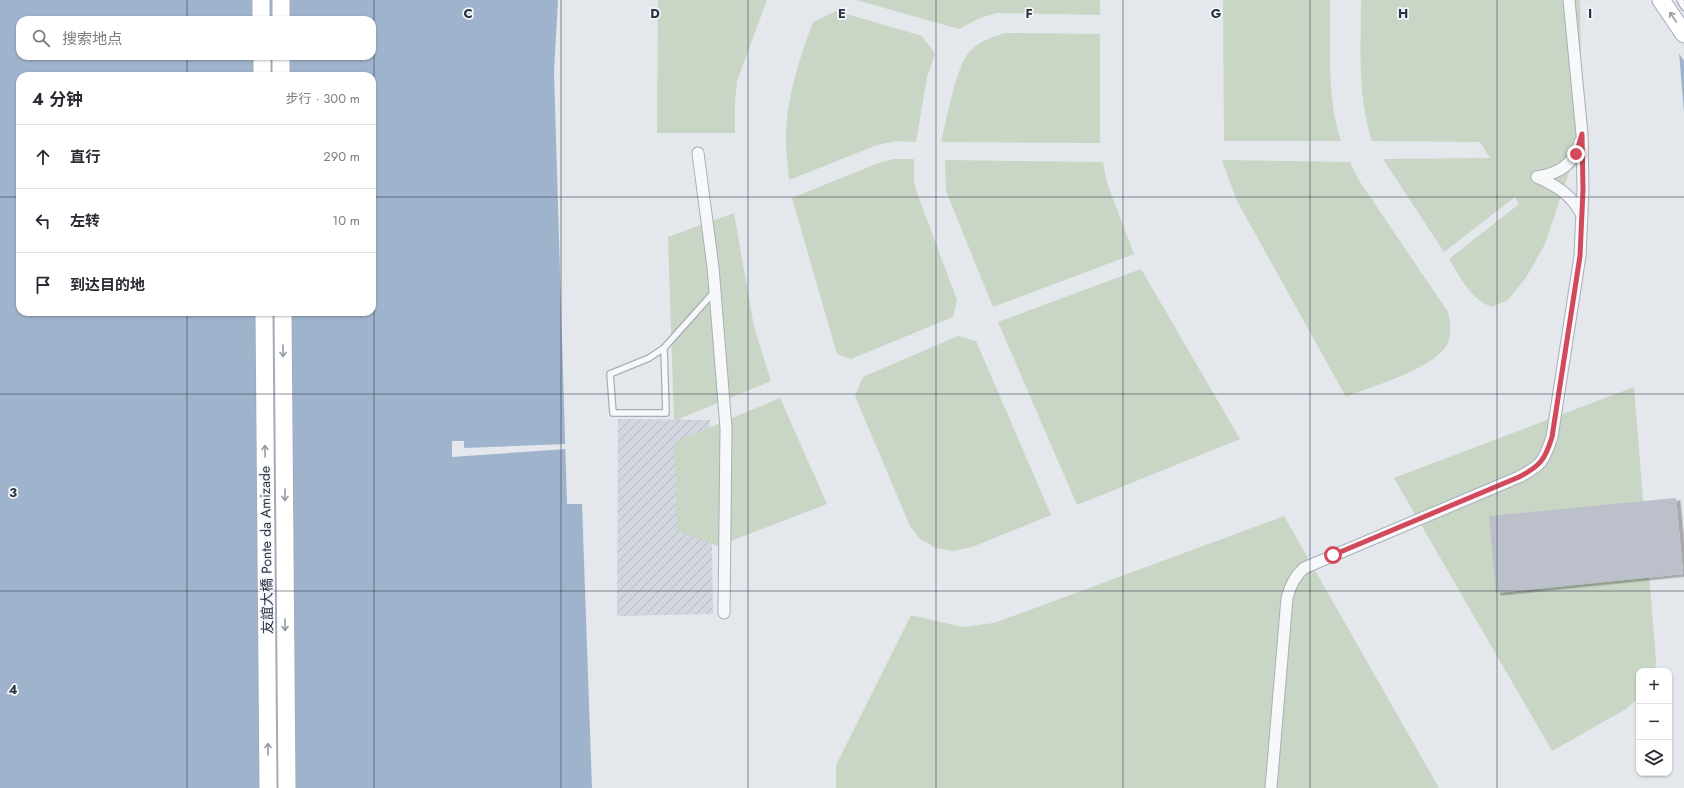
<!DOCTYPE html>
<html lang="zh">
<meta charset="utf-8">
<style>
:root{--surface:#fff;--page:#f7f7f7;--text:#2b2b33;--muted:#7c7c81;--line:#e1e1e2}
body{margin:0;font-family:Jost,"Noto Sans SC",sans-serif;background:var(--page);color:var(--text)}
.controls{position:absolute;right:12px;bottom:12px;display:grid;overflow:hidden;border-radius:8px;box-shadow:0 1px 3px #0004}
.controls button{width:36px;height:36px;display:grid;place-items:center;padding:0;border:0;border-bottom:1px solid var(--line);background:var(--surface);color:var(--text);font:20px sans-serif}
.stop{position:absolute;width:12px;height:12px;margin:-9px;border:3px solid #d1495b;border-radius:50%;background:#fff}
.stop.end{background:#d1495b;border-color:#fff;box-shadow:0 1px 4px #0008}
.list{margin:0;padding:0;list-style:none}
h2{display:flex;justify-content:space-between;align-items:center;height:52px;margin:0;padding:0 16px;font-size:17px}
h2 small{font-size:13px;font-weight:400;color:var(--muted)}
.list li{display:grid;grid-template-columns:26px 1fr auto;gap:12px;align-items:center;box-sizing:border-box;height:64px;padding:0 16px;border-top:1px solid var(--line)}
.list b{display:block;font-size:15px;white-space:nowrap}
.list em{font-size:13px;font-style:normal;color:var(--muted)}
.icon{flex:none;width:22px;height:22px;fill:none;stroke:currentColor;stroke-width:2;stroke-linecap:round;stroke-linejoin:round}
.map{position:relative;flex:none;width:1684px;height:788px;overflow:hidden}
.search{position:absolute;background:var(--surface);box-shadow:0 1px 3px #0004;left:16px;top:16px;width:360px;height:44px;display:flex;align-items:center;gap:10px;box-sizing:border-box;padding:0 14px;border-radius:12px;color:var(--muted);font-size:15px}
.panel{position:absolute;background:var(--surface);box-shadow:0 1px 3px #0004;left:16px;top:72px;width:360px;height:244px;border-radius:12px}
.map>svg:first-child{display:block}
.industrial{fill:url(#industrial-furrows)}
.green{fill:#c9d6c5}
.water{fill:#9fb4cc;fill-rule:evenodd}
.pier{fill:#e4e7ec}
.building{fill:#bbc0ca;filter:url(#shadow)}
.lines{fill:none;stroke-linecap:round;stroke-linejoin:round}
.service-casing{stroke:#a9aeb7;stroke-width:8}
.minor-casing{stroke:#a9aeb7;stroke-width:13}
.primary-casing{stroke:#a3abb8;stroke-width:19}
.service{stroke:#f7f8fa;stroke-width:5.5}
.minor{stroke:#f7f8fa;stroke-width:11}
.primary{stroke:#fff;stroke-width:17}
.oneway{stroke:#959aa2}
.route{stroke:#d1495b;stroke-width:5}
.grid{fill:none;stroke:#2b3445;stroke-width:1;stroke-opacity:0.55}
.labels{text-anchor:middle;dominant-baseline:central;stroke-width:3.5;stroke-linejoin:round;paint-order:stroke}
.street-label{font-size:14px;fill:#2b3445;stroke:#f4f6f9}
.grid-label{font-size:13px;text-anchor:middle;font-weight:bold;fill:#2b3445;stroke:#f4f6f9;stroke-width:3.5;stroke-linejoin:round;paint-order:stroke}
</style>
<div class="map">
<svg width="1684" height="788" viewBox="0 0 1684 788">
<defs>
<pattern id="industrial-furrows" width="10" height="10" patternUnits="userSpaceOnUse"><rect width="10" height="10" fill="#d2d6de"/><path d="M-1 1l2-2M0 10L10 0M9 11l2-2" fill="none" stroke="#b4b8c0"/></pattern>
<filter id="shadow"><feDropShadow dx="4.5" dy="2.5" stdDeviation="0" flood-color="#0004"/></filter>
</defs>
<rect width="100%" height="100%" fill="#e4e7ec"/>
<path class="industrial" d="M618 419 710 420 713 614 617 616Z"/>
<g class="green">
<path d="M658 0H767L737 81 735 103V133H657Z"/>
<path d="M856 0H1100V15L997 13 980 18 959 29Z"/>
<path d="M1223 0H1330C1331 47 1326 96 1341 141H1224Z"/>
<path d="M1361 0H1580L1582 134 1545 244 1527 276 1508 300 1492 307C1470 299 1461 278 1449 259L1519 204 1515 197 1444 252 1383 159 1490 158 1480 142 1372 141C1357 95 1361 47 1361 0Z"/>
<path d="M836 11 922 36 935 54 927 77 916 142 896 141 877 145 789 180C788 167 786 153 786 140 786 99 799 60 813 22Z"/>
<path d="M1005 33 1100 34V143L941 142C947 119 955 68 970 51 979 41 993 37 1005 33Z"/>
<path d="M893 159H914V182L917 193 957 300 953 317 851 359 837 354 792 198 876 164Z"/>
<path d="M945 160 1103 162 1107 183 1134 254 993 307 946 191Z"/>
<path d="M1222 160 1350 162 1358 179 1448 312C1450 323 1452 331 1448 342 1439 367 1371 387 1346 397L1237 201Z"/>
<path d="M734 213 754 327 771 381 674 421 668 237Z"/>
<path d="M1141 269 1240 439 1077 505 998 322Z"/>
<path d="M958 336 976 341 1051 515 972 547 953 551 936 548 920 539 910 526 855 396 863 377Z"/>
<path d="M1634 387 1656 660 1655 671H1639V698L1626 709 1552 751 1394 478Z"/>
<path d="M780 398 827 504 718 546 677 530 675 442Z"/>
<path d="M1284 516 1439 788H836V765L911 615 962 627 994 623Z"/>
</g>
<g class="water">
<path d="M0 0H558L554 72 567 504H582L592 788H0ZM20 20H372V56H20ZM20 76H372V312H20Z"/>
<path d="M1684 0V113L1677 28Z"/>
</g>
<g class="pier">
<path d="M1673 0H1684V61L1677 50Z"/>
<path d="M452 441H464V448L566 444V449L452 457Z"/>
</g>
<path class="building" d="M1676 498 1683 574 1496 593 1489 516Z"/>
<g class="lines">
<g class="service-casing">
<g id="service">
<path d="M1680 0 1684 7"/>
<path d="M664 348 666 413H613L610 374 649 358 664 348 715 291"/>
</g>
</g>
<g class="minor-casing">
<g id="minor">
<path d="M698 153 713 267 726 428 724 613"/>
<path d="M1537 177C1560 173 1573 165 1580 142"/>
<path d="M1537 177C1557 186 1572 195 1582 215"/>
<path d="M1271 788 1287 598C1290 586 1295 576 1304 568L1519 477C1542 465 1544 461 1552 437L1580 256 1583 190 1582 134 1569 0"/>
</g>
</g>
<g class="primary-casing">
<g id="primary">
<path d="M261 0V20"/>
<path d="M281 0V20"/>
<path d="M1661 0 1684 34"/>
<path d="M262 56V76"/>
<path d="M281 56V76"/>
<path d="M264 312 268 788"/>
<path d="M283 312 287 788"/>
</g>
</g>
<use href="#service" class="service"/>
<use href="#minor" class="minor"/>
<use href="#primary" class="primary"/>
</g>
<defs><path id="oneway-shaft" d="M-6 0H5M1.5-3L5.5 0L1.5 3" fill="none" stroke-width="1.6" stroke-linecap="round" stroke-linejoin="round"/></defs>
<g class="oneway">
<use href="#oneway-shaft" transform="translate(1673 17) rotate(-124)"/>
<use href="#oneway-shaft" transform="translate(283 351) rotate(90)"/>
<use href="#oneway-shaft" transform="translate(265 451) rotate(-91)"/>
<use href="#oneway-shaft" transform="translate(285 495) rotate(90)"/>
<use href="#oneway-shaft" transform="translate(285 625) rotate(90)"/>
<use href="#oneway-shaft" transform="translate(268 749) rotate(-91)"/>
</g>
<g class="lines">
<path class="route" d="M1333 555 1519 477C1540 466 1545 460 1552 437L1580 256 1583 190 1582 134 1576 154"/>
</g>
<path class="grid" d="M187 0V20M374 0V788M561 0V788M748 0V788M936 0V788M1123 0V788M1310 0V788M1497 0V788M187 56V76M0 197H20M372 197H1684M187 312V788M0 394H1684M0 591H1684"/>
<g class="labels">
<g class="street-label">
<text transform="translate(266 550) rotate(-91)">友誼大橋 Ponte da Amizade</text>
</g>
</g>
<g class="grid-label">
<text x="468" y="18">C</text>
<text x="655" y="18">D</text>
<text x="842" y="18">E</text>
<text x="1029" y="18">F</text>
<text x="1216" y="18">G</text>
<text x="1403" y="18">H</text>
<text x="1590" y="18">I</text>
<text x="13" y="497">3</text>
<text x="13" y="694">4</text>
</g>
</svg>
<div class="controls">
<button>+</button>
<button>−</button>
<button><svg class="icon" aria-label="layers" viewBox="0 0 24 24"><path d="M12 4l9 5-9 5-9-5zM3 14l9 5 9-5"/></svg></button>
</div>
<div class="stop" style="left:1333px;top:555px"></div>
<div class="stop end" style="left:1576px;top:154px"></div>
<div class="search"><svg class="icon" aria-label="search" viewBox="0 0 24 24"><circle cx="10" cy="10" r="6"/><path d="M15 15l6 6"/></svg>搜索地点</div>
<section class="panel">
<h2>4 分钟<small>步行 · 300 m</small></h2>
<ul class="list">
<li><svg class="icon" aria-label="ahead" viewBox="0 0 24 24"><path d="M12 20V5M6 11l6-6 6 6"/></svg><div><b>直行</b></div><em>290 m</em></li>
<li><svg class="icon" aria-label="left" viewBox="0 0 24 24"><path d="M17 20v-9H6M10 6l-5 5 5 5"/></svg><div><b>左转</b></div><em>10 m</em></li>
<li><svg class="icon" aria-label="arrive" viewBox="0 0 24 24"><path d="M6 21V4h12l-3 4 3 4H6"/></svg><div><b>到达目的地</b></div></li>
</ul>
</section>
</div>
